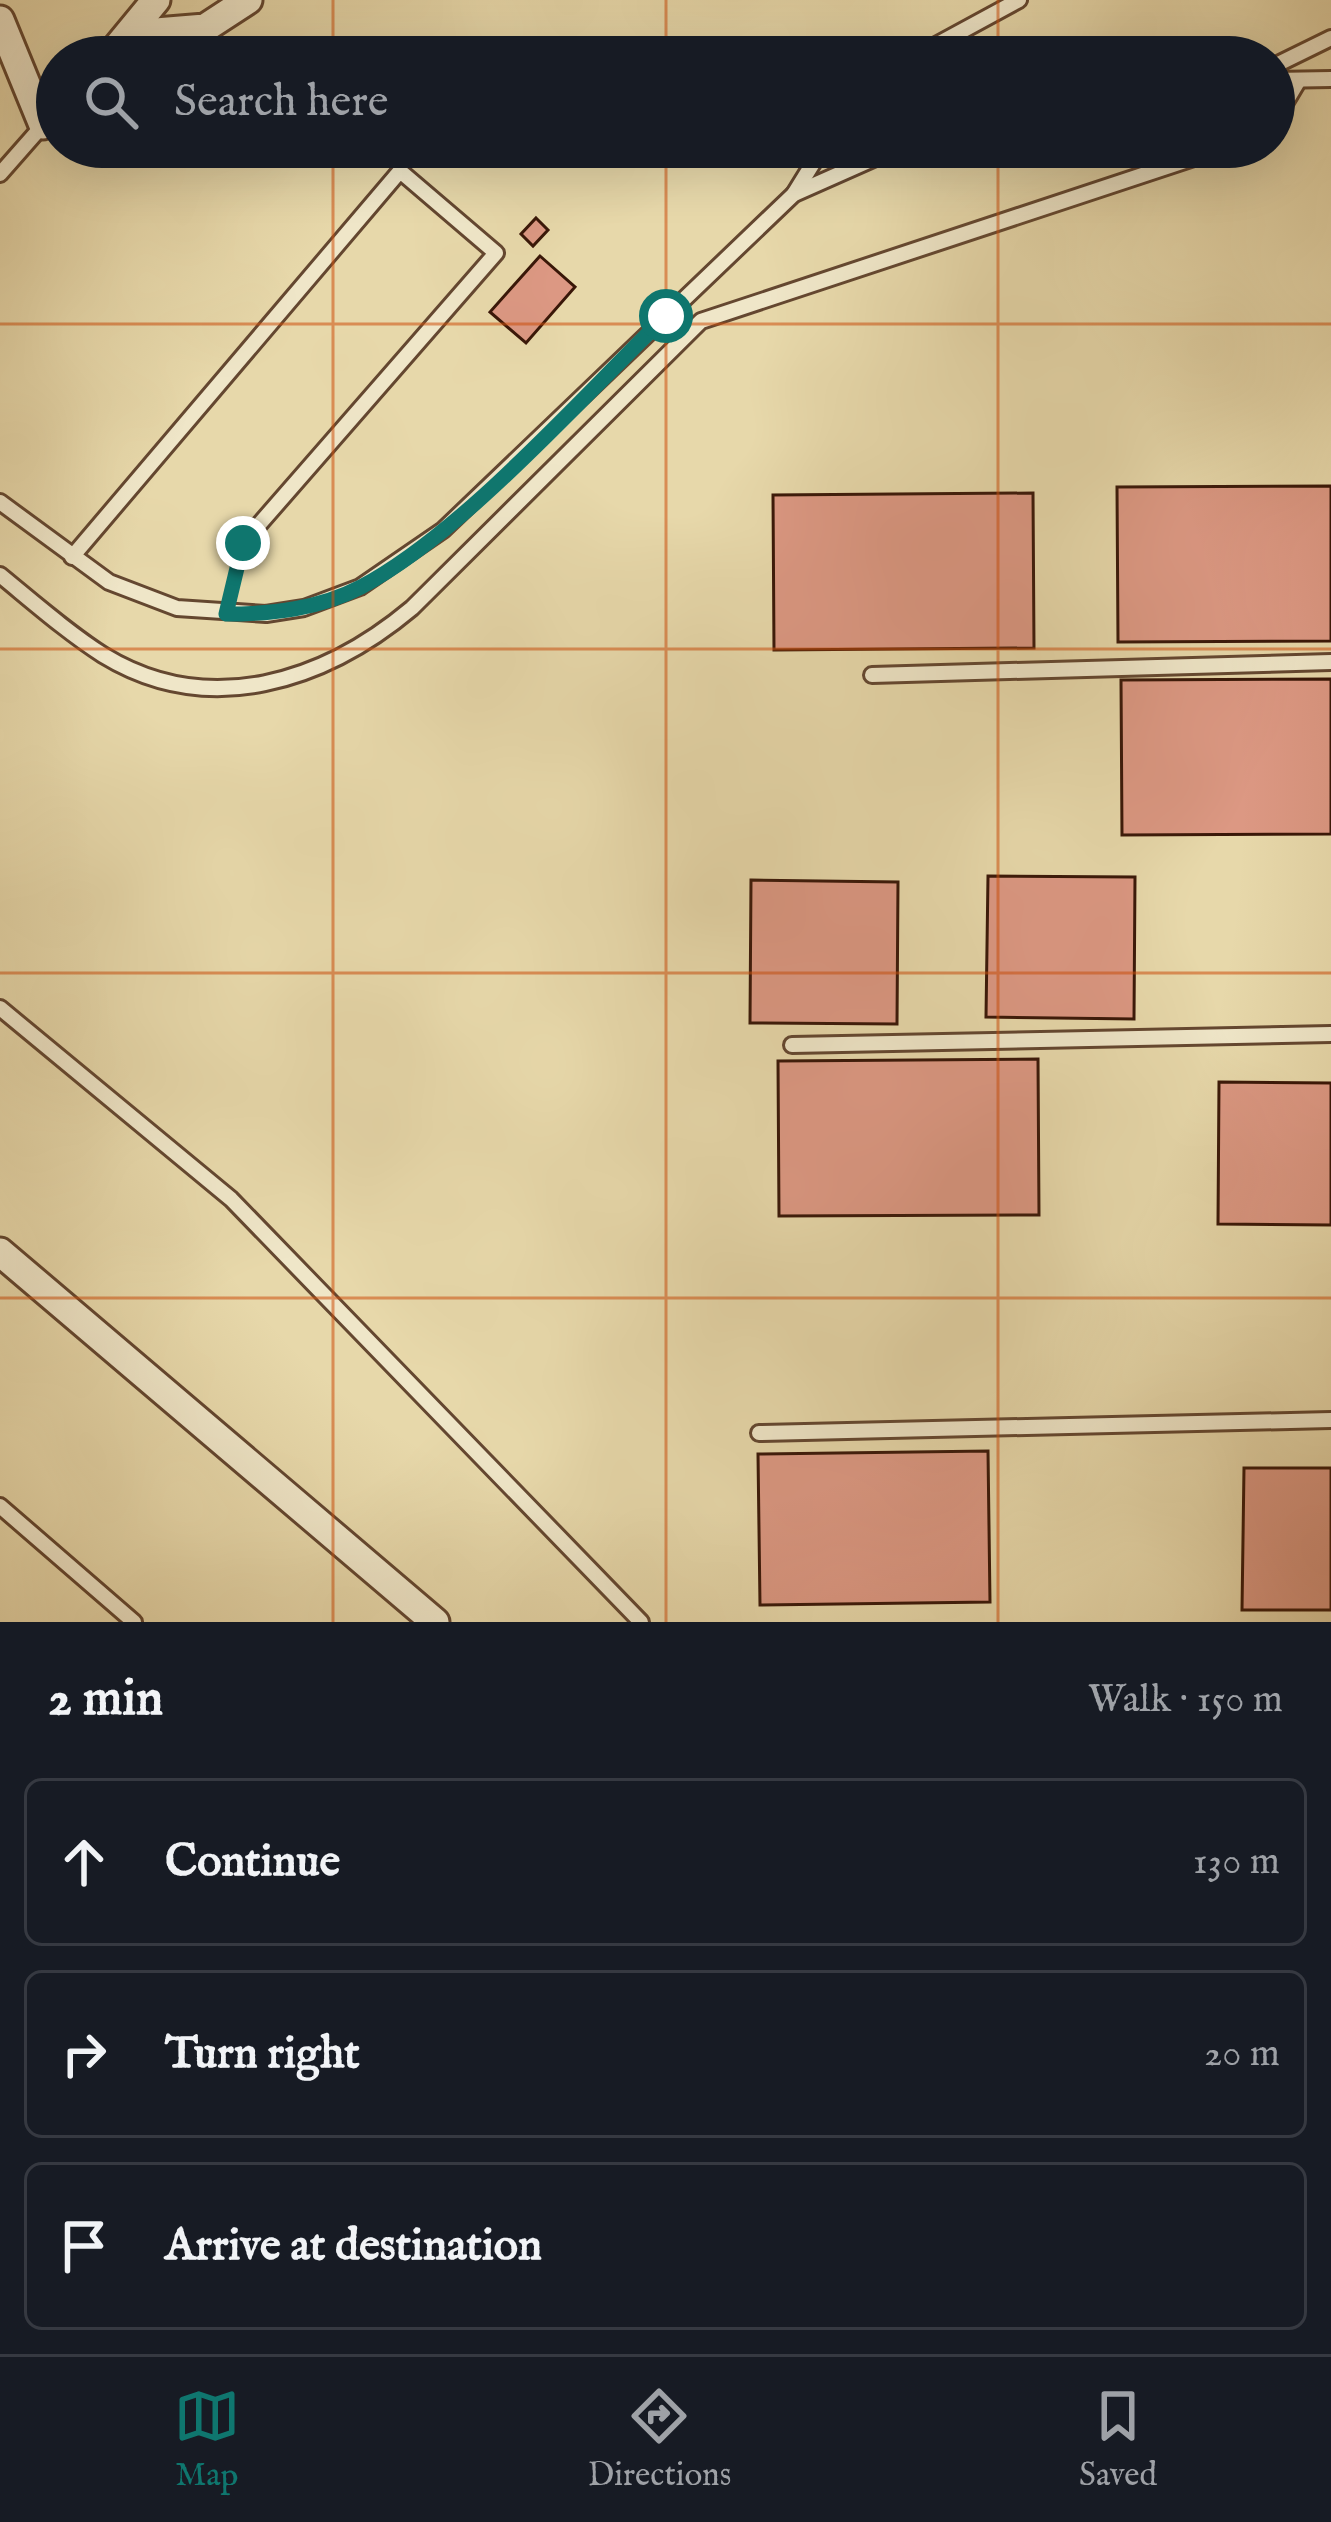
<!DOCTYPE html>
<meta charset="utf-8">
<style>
:root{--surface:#171b24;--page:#242831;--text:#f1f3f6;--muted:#9ea1a6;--line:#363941;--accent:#0f766e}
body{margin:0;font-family:"IM FELL English",serif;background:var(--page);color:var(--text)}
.stop{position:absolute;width:36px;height:36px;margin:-27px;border:9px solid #0f766e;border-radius:50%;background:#fff}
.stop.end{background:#0f766e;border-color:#fff;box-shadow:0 3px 12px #0008}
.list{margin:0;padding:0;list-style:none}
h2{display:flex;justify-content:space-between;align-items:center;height:156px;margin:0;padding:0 48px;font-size:51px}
h2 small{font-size:39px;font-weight:400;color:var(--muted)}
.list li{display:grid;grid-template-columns:78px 1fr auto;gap:36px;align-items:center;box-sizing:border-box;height:168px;margin:0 24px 24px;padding:0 24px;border:3px solid var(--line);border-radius:18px}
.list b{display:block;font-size:45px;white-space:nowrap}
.list em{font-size:39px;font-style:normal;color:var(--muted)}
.icon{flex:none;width:66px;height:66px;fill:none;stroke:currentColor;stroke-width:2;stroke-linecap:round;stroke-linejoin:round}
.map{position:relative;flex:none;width:1331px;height:1622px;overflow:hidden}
.search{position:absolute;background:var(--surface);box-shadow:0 12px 48px #0002;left:36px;right:36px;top:36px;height:132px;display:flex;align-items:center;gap:30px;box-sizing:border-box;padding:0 42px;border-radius:66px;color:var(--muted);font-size:45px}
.sheet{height:732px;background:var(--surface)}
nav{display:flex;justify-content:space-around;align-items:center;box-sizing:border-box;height:168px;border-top:3px solid var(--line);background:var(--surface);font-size:33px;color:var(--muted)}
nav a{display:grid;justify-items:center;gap:6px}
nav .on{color:var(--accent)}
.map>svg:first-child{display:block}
.building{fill:#dc9883;stroke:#391708;stroke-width:3}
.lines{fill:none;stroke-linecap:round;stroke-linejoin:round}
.lane-casing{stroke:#644730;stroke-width:20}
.street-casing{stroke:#644730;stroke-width:33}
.path{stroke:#391708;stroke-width:4.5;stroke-dasharray:3 6;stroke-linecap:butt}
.lane{stroke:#efe6c8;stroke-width:14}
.street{stroke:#efe6c8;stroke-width:27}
.route{stroke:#0f766e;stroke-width:15}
.grid{fill:none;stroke:#ce4f0b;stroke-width:3;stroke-opacity:0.55}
</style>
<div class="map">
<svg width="1331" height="1622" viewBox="0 0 1331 1622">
<rect width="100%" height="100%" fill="#e7d8aa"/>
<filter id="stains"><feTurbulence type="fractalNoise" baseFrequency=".00167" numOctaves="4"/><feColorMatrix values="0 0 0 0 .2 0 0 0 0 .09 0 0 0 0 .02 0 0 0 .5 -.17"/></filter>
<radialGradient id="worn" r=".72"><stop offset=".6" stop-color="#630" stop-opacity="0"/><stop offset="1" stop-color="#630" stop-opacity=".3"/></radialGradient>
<g class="building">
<path d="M536 218 548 230 533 246 521 234Z"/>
<path d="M540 256 575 287 526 343 490 312Z"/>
<path d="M1331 486V641L1118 642 1117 487Z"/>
<path d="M1033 493 1034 648 774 650 773 495Z"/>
<path d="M1331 679V834L1122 835 1121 680Z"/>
<path d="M988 876 1135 877 1134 1019 986 1017Z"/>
<path d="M751 880 898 882 897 1024 750 1023Z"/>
<path d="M1038 1059 1039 1215 779 1216 778 1061Z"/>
<path d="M1219 1082 1331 1083V1225L1218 1224Z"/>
<path d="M988 1451 990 1602 760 1605 758 1454Z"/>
<path d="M1244 1468H1331V1610H1242Z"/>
</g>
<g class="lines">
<g class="lane-casing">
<g id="lane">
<path d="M914 57 1019 0"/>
<path d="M1274 66 1331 38"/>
<path d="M1274 80 1331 79"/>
<path d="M1274 122 1299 80"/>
<path d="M0 174 43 125"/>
<path d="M794 194 823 147"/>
<path d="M0 502 109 582 177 608 266 614 304 608 360 587 443 530 794 194 900 147"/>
<path d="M72 557 400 171 496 253 243 543"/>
<path d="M0 575C33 602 67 632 103 655 209 720 325 681 412 608L701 321 1227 147"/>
<path d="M872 675 1331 662"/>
<path d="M0 1008 231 1199 641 1622"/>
<path d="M792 1045 1331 1034"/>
<path d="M759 1433 1331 1420"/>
<path d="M0 1506 134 1622"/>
</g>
</g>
<g class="street-casing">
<g id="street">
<path d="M0 20 43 125 57 111"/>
<path d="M132 34 205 28 248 0"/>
<path d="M109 57 156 0"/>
<path d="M0 1252 435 1622"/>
</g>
</g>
<path class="path" d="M228 588 236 559"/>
<use href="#lane" class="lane"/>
<use href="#street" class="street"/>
</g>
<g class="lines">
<path class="route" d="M243 543 226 614C272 614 319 609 361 587 464 532 580 399 666 316"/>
</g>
<path class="grid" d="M333 0V57M666 0V57M998 0V57M333 147V1622M666 147V1622M998 147V1622M0 324H1331M0 649H1331M0 973H1331M0 1298H1331"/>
<rect width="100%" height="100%" filter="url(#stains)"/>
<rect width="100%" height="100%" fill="url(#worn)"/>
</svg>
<div class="stop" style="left:666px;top:316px"></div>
<div class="stop end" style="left:243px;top:543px"></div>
<div class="search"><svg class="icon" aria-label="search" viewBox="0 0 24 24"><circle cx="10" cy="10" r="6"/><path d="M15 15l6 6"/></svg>Search here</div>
</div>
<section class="sheet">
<h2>2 min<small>Walk · 150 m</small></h2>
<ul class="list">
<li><svg class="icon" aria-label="ahead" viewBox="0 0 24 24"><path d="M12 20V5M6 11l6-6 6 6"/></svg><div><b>Continue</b></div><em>130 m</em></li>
<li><svg class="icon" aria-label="right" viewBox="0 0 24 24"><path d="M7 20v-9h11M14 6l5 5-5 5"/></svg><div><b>Turn right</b></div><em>20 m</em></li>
<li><svg class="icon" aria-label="arrive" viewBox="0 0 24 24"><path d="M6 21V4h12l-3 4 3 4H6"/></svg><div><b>Arrive at destination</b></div></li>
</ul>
</section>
<nav>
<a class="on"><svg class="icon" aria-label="map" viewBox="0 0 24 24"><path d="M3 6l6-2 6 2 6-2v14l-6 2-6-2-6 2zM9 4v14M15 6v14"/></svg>Map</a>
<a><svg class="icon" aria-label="directions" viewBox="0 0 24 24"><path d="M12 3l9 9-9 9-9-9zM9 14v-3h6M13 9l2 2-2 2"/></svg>Directions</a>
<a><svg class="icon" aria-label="saved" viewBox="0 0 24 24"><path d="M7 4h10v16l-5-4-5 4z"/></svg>Saved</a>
</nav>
